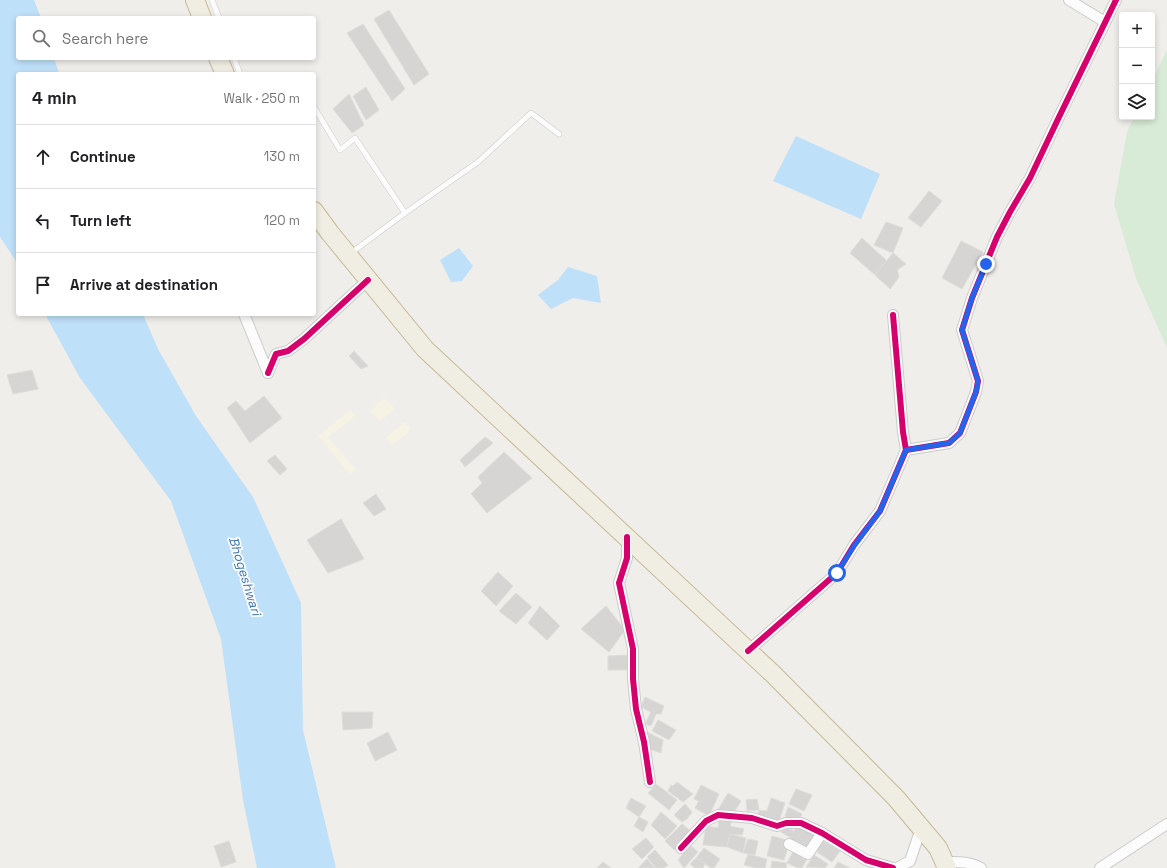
<!DOCTYPE html>
<meta charset="utf-8">
<style>
:root{--surface:#fff;--page:#f2f2f2;--text:#202124;--muted:#757577;--line:#e0e0e0}
body{margin:0;font-family:"Space Grotesk",sans-serif;background:var(--page);color:var(--text)}
.controls{position:absolute;right:12px;top:12px;display:grid;overflow:hidden;border-radius:4px;box-shadow:0 2px 6px #0003}
.controls button{width:36px;height:36px;display:grid;place-items:center;padding:0;border:0;border-bottom:1px solid var(--line);background:var(--surface);color:var(--text);font:20px sans-serif}
.stop{position:absolute;width:12px;height:12px;margin:-9px;border:3px solid #2563eb;border-radius:50%;background:#fff}
.stop.end{background:#2563eb;border-color:#fff;box-shadow:0 1px 4px #0008}
.list{margin:0;padding:0;list-style:none}
h2{display:flex;justify-content:space-between;align-items:center;height:52px;margin:0;padding:0 16px;font-size:17px}
h2 small{font-size:13px;font-weight:400;color:var(--muted)}
.list li{display:grid;grid-template-columns:26px 1fr auto;gap:12px;align-items:center;box-sizing:border-box;height:64px;padding:0 16px;border-top:1px solid var(--line)}
.list b{display:block;font-size:15px;white-space:nowrap}
.list em{font-size:13px;font-style:normal;color:var(--muted)}
.icon{flex:none;width:22px;height:22px;fill:none;stroke:currentColor;stroke-width:2;stroke-linecap:round;stroke-linejoin:round}
.map{position:relative;flex:none;width:1167px;height:868px;overflow:hidden}
.search{position:absolute;background:var(--surface);box-shadow:0 2px 6px #0003;left:16px;top:16px;width:300px;height:44px;display:flex;align-items:center;gap:10px;box-sizing:border-box;padding:0 14px;border-radius:4px;color:var(--muted);font-size:15px}
.panel{position:absolute;background:var(--surface);box-shadow:0 2px 6px #0003;left:16px;top:72px;width:300px;height:244px;border-radius:4px}
.map>svg:first-child{display:block}
.commercial{fill:#f7f3e4}
.green{fill:#d8ebd6}
.water{fill:#bfe0f9}
.building{fill:#d6d5d3;stroke:#deddd9}
.lines{fill:none;stroke-linecap:round;stroke-linejoin:round}
.lane-casing{stroke:#cbcccc;stroke-width:6}
.street-casing{stroke:#cbcccc;stroke-width:12}
.highway-casing{stroke:#c8b996;stroke-width:20}
.lane{stroke:#fdfcfc;stroke-width:5}
.street{stroke:#fdfcfc;stroke-width:10}
.highway{stroke:#f0ede3;stroke-width:18}
.cycleway-casing{stroke:#fff;stroke-width:8}
.cycleway{stroke:#d6006c;stroke-width:6}
.route{stroke:#2563eb;stroke-width:5}
.labels{text-anchor:middle;dominant-baseline:central;stroke-width:3.5;stroke-linejoin:round;paint-order:stroke}
.water-label{font-size:13px;font-style:italic;fill:#4174aa;stroke:#fff}
</style>
<div class="map">
<svg width="1167" height="868" viewBox="0 0 1167 868">
<rect width="100%" height="100%" fill="#efeeea"/>
<g class="commercial">
<path d="M384 397 395 409 380 421 370 411Z"/>
<path d="M350 410 356 416 328 437 356 470 350 474 318 436Z"/>
<path d="M405 422 411 430 392 445 386 437Z"/>
</g>
<path class="green" d="M1167 50V348L1136 278 1114 204 1127 132 1134 117H1152V81Z"/>
<g class="water">
<path d="M0 0H34L41 18H18V58H54L59 74H18V264L0 237Z"/>
<path d="M796 136 880 174 861 219 773 181Z"/>
<path d="M459 248 473 266 462 281 451 282 440 260Z"/>
<path d="M568 267 597 276 601 303 573 298 551 309 538 295 558 280Z"/>
<path d="M45 314H143L158 349 196 416 253 497 301 603 303 730 336 868H257L243 800 221 639 171 501 80 378Z"/>
</g>
<g class="building">
<path d="M389 10 429 74 414 85 374 19Z"/>
<path d="M363 24 405 89 392 101 347 33Z"/>
<path d="M366 87 379 110 366 120 353 96Z"/>
<path d="M349 94 364 125 352 133 333 109Z"/>
<path d="M929 191 942 201 921 227 908 218Z"/>
<path d="M886 222 903 228 893 253 874 245Z"/>
<path d="M862 238 887 261 875 275 850 253Z"/>
<path d="M961 241 983 252 962 289 942 278Z"/>
<path d="M893 253 906 264 897 270 899 277 890 289 875 275Z"/>
<path d="M354 351 368 366 361 369 349 356Z"/>
<path d="M32 370 38 389 13 394 7 375Z"/>
<path d="M264 396 282 418 250 443 227 408 236 401 245 411Z"/>
<path d="M485 437 493 443 465 467 460 460Z"/>
<path d="M504 452 532 478 487 513 471 494 482 483 478 477Z"/>
<path d="M275 455 287 469 280 475 267 461Z"/>
<path d="M376 494 386 509 374 516 363 503Z"/>
<path d="M341 519 364 559 328 573 307 540Z"/>
<path d="M498 572 513 586 496 606 481 591Z"/>
<path d="M516 593 532 607 516 624 499 611Z"/>
<path d="M540 606 560 626 547 640 528 623Z"/>
<path d="M606 606 625 630 609 652 581 629Z"/>
<path d="M629 655V670H608V656Z"/>
<path d="M645 697 664 706 661 714H656L651 726 645 724 651 712 641 707Z"/>
<path d="M342 712H373L372 728 343 730Z"/>
<path d="M658 720 676 730 669 740 652 731Z"/>
<path d="M388 732 397 750 375 761 367 743Z"/>
<path d="M647 732 663 740 661 753 649 749Z"/>
<path d="M677 782 693 794 683 802 668 791 671 785 673 786Z"/>
<path d="M656 784 677 800 669 810 648 793Z"/>
<path d="M701 785 719 794 709 816 695 808 699 801 694 799Z"/>
<path d="M796 789 812 795 804 811 789 804Z"/>
<path d="M728 793 741 801 732 816 718 810Z"/>
<path d="M631 798 646 806 639 817 626 808Z"/>
<path d="M771 798 785 803 778 824 757 816 759 810 767 811Z"/>
<path d="M757 799 759 810 747 811 746 800Z"/>
<path d="M685 804 692 812 687 819 682 822 674 815Z"/>
<path d="M788 807 802 814 798 823 785 816Z"/>
<path d="M661 812 677 826 665 839 651 825Z"/>
<path d="M639 817 648 822 643 832 634 826Z"/>
<path d="M719 818 732 820 730 826 744 829 742 835 730 834 727 847 703 845 706 826 718 828Z"/>
<path d="M682 824 692 832 674 850 665 841Z"/>
<path d="M785 827 794 831 797 827 816 836 809 849 790 841 791 838 781 832Z"/>
<path d="M730 834 746 838 743 853 727 847Z"/>
<path d="M772 836 790 841 784 860 767 856Z"/>
<path d="M646 838 654 847 642 859 632 849Z"/>
<path d="M748 839 758 841 755 855 743 853Z"/>
<path d="M229 841 236 862 221 867 214 846Z"/>
<path d="M823 841 840 851 832 862 817 852Z"/>
<path d="M690 845 698 852 684 868 678 860Z"/>
<path d="M704 848 720 859 714 868H711L696 858Z"/>
<path d="M655 850 668 865 664 868H656L647 857Z"/>
<path d="M794 850 808 857 802 868H798L787 863Z"/>
<path d="M748 854 767 859 765 868H756L744 865Z"/>
<path d="M814 855 828 864 825 868 806 867Z"/>
<path d="M696 858 705 864 703 868H695L690 864Z"/>
<path d="M647 859 655 868H638Z"/>
<path d="M772 861 787 863 786 868H771Z"/>
<path d="M603 862 611 868H597Z"/>
<path d="M838 862 850 868H834Z"/>
</g>
<g class="lines">
<g class="lane-casing">
<g id="lane">
<path d="M212 0 219 18"/>
<path d="M234 58 240 74"/>
<path d="M314 107 340 150 355 138 405 213 478 162 531 113 559 134"/>
<path d="M351 253 405 213"/>
</g>
</g>
<g class="street-casing">
<g id="street">
<path d="M1069 0 1105 22"/>
<path d="M244 314 268 373"/>
<path d="M893 315 903 432 906 450 949 443 960 433 976 392 978 381 962 330 972 298 997 237 1010 212 1030 178 1059 117 1116 0"/>
<path d="M268 373 276 354 288 351 304 339 368 280"/>
<path d="M627 537V558L619 583 633 649V679L636 709 644 742 650 782"/>
<path d="M748 651 837 573 854 545 880 511 906 450"/>
<path d="M789 844 808 854 822 833"/>
<path d="M681 848 706 821 718 815 752 818 777 826 786 823H801L822 833 866 860 893 868"/>
<path d="M945 862C957 862 970 861 981 868"/>
<path d="M897 868 910 861 918 837 925 832"/>
<path d="M1100 868 1167 824"/>
</g>
</g>
<g class="highway-casing">
<g id="highway">
<path d="M195 0 202 18"/>
<path d="M218 58 225 74"/>
<path d="M314 211 330 233 425 349 773 674 896 798 938 848 947 868"/>
</g>
</g>
<use href="#lane" class="lane"/>
<use href="#street" class="street"/>
<use href="#highway" class="highway"/>
<g class="cycleway-casing">
<g id="cycleway">
<path d="M893 315 903 432 906 450 949 443 960 433 976 392 978 381 962 330 972 298 997 237 1010 212 1030 178 1059 117 1116 0"/>
<path d="M268 373 276 354 288 351 304 339 368 280"/>
<path d="M627 537V558L619 583 633 649V679L636 709 644 742 650 782"/>
<path d="M748 651 837 573 854 545 880 511 906 450"/>
<path d="M681 848 706 821 718 815 752 818 777 826 786 823H801L822 833 866 860 893 868"/>
</g>
</g>
<use href="#cycleway" class="cycleway"/>
</g>
<g class="lines">
<path class="route" d="M837 573 854 546 880 511 906 450 949 443 960 433 976 392 978 381 962 330 972 298 986 264"/>
</g>
<g class="labels">
<g class="water-label">
<text transform="translate(245 576) rotate(73)">Bhogeshwari</text>
</g>
</g>
</svg>
<div class="controls">
<button>+</button>
<button>−</button>
<button><svg class="icon" aria-label="layers" viewBox="0 0 24 24"><path d="M12 4l9 5-9 5-9-5zM3 14l9 5 9-5"/></svg></button>
</div>
<div class="stop" style="left:837px;top:573px"></div>
<div class="stop end" style="left:986px;top:264px"></div>
<div class="search"><svg class="icon" aria-label="search" viewBox="0 0 24 24"><circle cx="10" cy="10" r="6"/><path d="M15 15l6 6"/></svg>Search here</div>
<section class="panel">
<h2>4 min<small>Walk · 250 m</small></h2>
<ul class="list">
<li><svg class="icon" aria-label="ahead" viewBox="0 0 24 24"><path d="M12 20V5M6 11l6-6 6 6"/></svg><div><b>Continue</b></div><em>130 m</em></li>
<li><svg class="icon" aria-label="left" viewBox="0 0 24 24"><path d="M17 20v-9H6M10 6l-5 5 5 5"/></svg><div><b>Turn left</b></div><em>120 m</em></li>
<li><svg class="icon" aria-label="arrive" viewBox="0 0 24 24"><path d="M6 21V4h12l-3 4 3 4H6"/></svg><div><b>Arrive at destination</b></div></li>
</ul>
</section>
</div>
